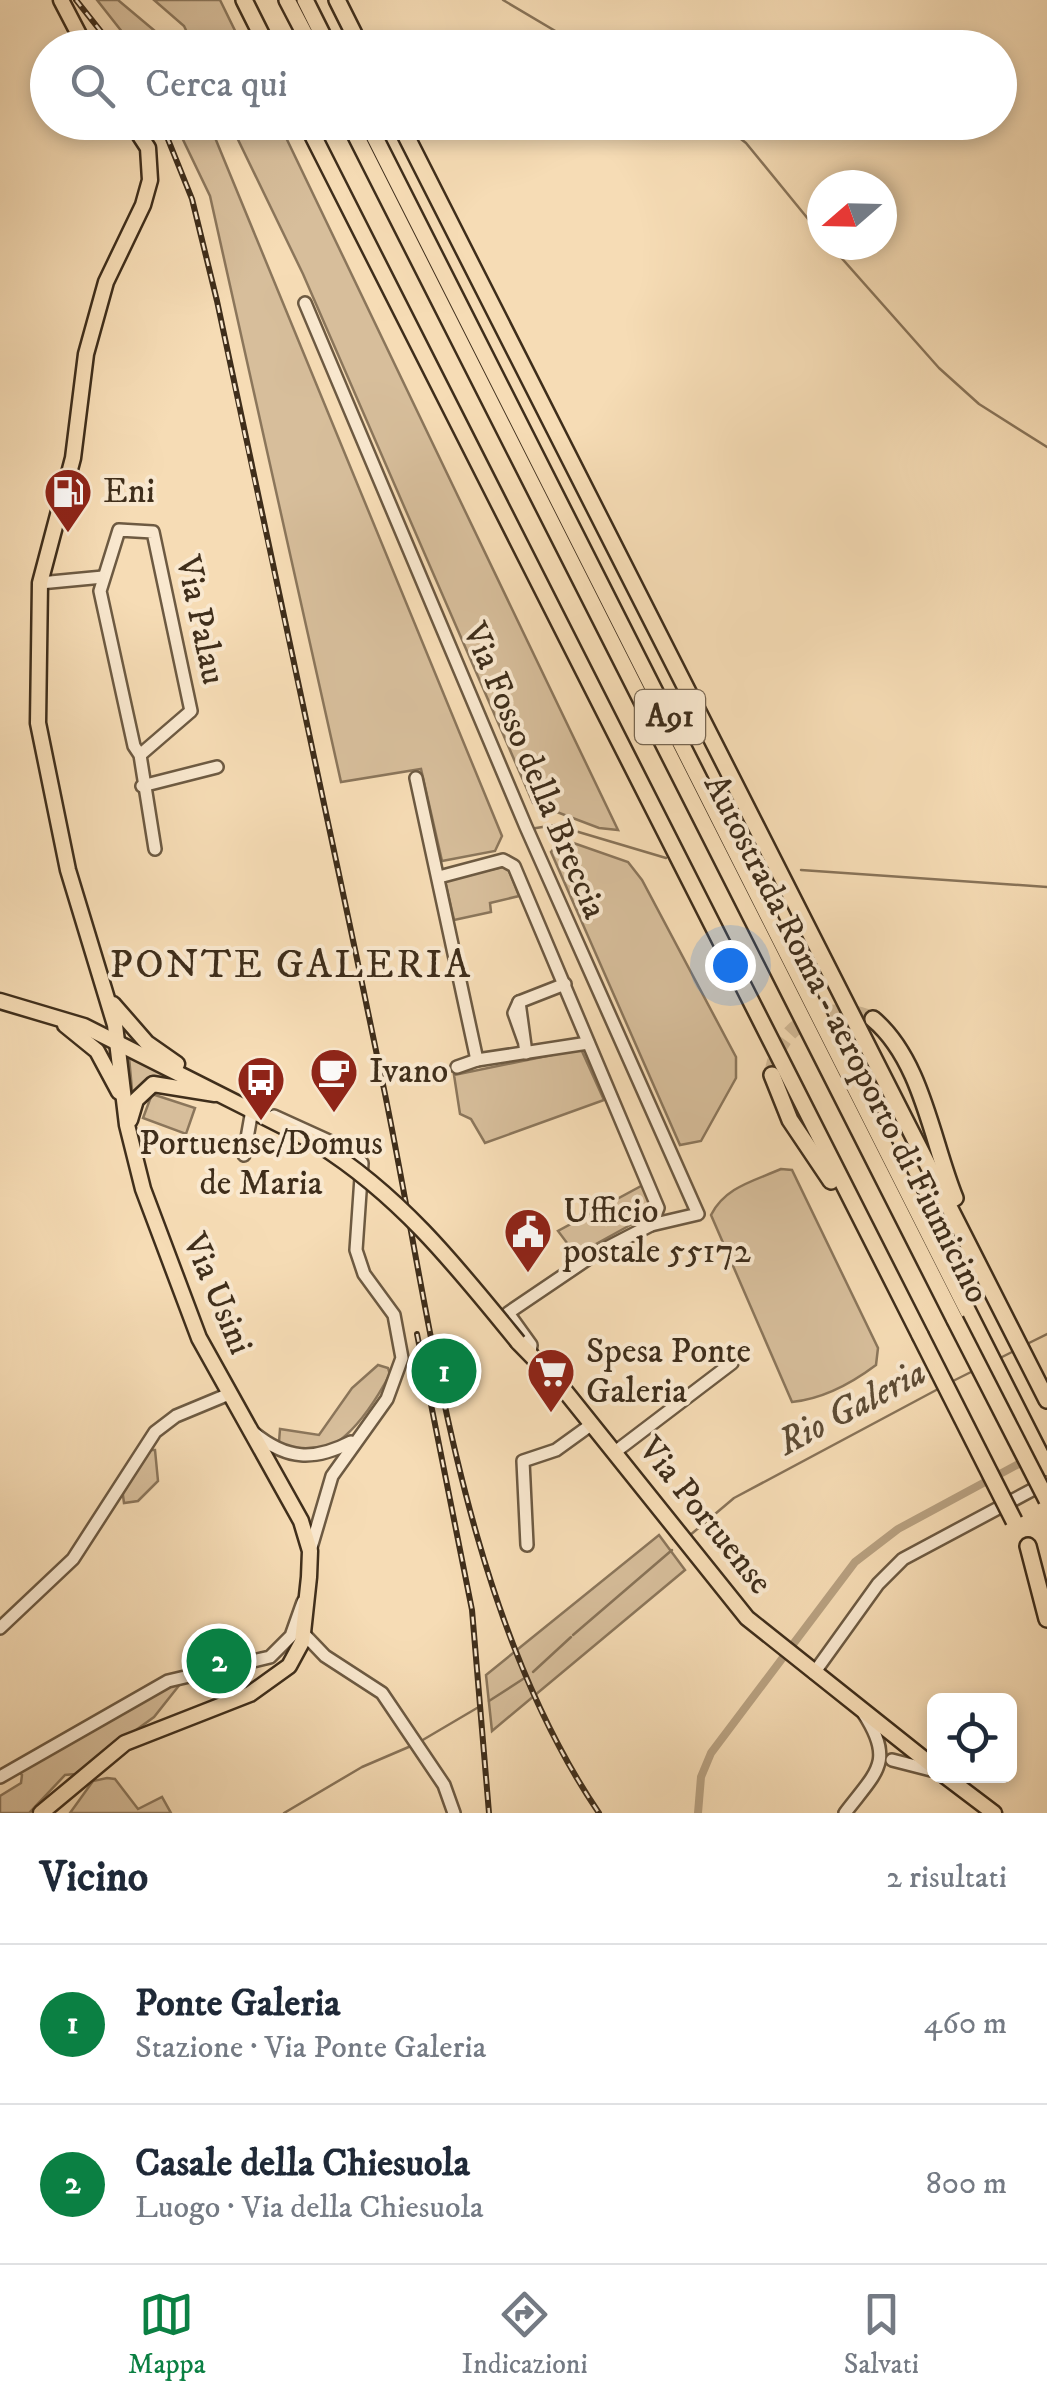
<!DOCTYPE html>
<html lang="it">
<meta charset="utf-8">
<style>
:root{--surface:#fff;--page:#f6f6f7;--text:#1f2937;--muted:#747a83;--line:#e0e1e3;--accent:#0b8043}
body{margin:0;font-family:"IM FELL DW Pica",serif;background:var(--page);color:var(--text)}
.controls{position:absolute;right:30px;bottom:30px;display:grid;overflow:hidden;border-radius:15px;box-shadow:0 5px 15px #0003}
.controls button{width:90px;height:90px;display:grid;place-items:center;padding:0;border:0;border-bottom:2px solid var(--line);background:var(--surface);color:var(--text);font:50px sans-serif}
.compass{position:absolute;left:807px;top:170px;width:90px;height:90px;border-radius:50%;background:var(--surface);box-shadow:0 5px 15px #0003;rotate:250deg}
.you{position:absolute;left:730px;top:965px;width:35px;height:35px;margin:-25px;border:8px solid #fff;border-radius:50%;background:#1a73e8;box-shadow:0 0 0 15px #1a73e833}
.badge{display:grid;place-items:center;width:65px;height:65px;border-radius:50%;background:var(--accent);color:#fff;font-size:32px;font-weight:700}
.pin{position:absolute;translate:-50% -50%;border:5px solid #fff;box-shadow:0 2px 10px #0006}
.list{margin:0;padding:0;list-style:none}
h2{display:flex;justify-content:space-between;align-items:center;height:130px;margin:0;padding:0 40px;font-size:42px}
h2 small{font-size:32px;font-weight:400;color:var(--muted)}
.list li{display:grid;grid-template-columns:65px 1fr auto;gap:30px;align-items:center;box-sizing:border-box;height:160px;padding:0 40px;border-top:2px solid var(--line)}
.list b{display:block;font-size:38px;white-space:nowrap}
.list p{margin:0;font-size:32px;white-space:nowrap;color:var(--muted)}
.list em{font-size:32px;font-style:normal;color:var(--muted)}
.icon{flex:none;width:55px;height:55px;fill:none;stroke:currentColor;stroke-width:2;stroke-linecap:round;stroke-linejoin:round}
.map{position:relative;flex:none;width:1047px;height:1813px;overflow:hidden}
.search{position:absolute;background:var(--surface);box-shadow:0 5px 15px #0003;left:30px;right:30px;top:30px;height:110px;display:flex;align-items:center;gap:25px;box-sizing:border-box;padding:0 35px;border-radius:55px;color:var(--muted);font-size:38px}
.sheet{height:450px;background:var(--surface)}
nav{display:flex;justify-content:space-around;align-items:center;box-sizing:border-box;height:140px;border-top:2px solid var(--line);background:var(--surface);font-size:28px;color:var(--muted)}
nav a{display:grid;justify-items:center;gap:5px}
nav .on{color:var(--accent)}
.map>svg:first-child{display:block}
.green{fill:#d7be9b;stroke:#8b765b;stroke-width:2.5}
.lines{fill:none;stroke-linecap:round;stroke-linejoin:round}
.stream{stroke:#887358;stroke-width:2.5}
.canal{stroke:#b8a181;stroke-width:8}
.highway-tunnel{stroke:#d1b996;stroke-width:15;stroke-dasharray:15 8;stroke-linecap:butt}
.minor-casing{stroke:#6d5a42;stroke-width:16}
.major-casing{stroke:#3f2e1b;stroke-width:19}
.highway-casing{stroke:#3f2e1b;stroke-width:20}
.minor{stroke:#f9e8cf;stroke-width:11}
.major{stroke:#f6dcb5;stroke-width:14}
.highway{stroke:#f6dcb5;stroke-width:15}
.rail-casing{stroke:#3f2e1b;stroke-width:6}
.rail{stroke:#f9e8cf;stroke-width:2.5;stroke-dasharray:8;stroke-linecap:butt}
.major-bridge-casing{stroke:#3f2e1b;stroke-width:19;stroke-linecap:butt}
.highway-bridge-casing{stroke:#3f2e1b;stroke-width:20;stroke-linecap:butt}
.major-bridge{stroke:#f6dcb5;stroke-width:14}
.highway-bridge{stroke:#f6dcb5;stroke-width:15}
.labels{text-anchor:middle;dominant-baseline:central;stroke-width:8;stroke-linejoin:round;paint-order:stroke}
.shield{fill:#f9e8cf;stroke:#776651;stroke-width:2.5}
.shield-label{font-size:32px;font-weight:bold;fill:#3f2e1b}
.poi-label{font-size:35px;fill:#3f2e1b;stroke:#f9e8cf;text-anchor:start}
.street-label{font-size:35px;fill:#3f2e1b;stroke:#f9e8cf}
.water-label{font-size:38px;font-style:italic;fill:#5d4b34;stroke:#f9e8cf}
.quarter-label{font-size:40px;letter-spacing:2.5px;fill:#3f2e1b;stroke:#f9e8cf}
</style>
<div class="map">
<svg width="1047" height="1813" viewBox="0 0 1047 1813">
<rect width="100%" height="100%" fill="#f6dcb5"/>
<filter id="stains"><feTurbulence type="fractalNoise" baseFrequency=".002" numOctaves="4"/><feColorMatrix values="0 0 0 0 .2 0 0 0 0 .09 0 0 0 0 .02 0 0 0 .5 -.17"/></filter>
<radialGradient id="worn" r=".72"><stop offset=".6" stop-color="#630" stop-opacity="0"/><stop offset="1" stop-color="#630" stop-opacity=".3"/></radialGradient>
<g class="green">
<path d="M97 0H118L174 47H134Z"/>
<path d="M154 0H220L243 47H194L184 26Z"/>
<path d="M175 123H209L502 836 495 851 442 861 421 769 341 782 210 196Z"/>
<path d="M230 123H279L618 830 599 828 533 803 303 274Z"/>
<path d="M562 839 628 862 642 880 736 1057V1078L701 1141 680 1145 551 852Z"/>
<path d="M507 866 519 896 490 903 491 912 454 920 445 880Z"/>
<path d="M581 1049 604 1100 485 1143 471 1119 460 1114 454 1075Z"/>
<path d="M129 1057 184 1084 169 1081 133 1100Z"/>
<path d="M152 1094 195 1108 186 1134 143 1118Z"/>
<path d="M781 1169 792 1170 878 1348 876 1365C852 1383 822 1399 792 1402L711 1215C725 1187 754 1181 781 1169Z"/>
<path d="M643 1185 649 1200 643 1218 576 1255 558 1231Z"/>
<path d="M378 1365 388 1368 390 1374C372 1408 326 1482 279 1442L280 1429 319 1435 352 1388Z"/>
<path d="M145 1450H155L158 1481 138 1501 124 1503 122 1488Z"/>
<path d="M659 1535 685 1570 492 1731 486 1675Z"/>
<path d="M181 1683 154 1717 75 1774 65 1775 29 1813H0V1796L21 1783 22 1775 18 1771 154 1689Z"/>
<path d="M107 1778 115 1779 138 1809 162 1797 171 1813H70L93 1781Z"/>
</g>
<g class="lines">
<g class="stream">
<path d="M503 0 584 48"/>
<path d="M719 122 746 143 822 236"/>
<path d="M830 245 939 368 979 404 1047 447"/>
<path d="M530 829 555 825 666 858"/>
<path d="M801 870 1047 887"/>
<path d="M1027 1344 1047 1334"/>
<path d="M1000 1358 1016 1350"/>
<path d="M951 1382 975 1370"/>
<path d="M689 1536 734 1498 940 1388"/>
<path d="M573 1635 672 1550"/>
<path d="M533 1672 571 1637"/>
<path d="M489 1701 523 1679"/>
<path d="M421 1741 477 1708"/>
<path d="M284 1813 362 1767 411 1746"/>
</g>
<path class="canal" d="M698 1813 701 1777 711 1753 855 1562 898 1529 1026 1460"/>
<path class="highway-tunnel" d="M772 1075C776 1024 828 998 873 1019"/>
<g class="minor-casing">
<g id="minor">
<path d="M305 303 526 827 698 1214 651 1225"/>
<path d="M40 583 103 577"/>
<path d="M140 755 191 711 153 532 119 530 100 591 134 746 140 755 155 849"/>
<path d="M416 778 477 1060"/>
<path d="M142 786 217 767"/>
<path d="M439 877 503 860 514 866 658 1208 651 1225 595 1254 508 1313 531 1345 530 1353"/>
<path d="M519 1002 565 984"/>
<path d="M524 1041 514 1013 519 1002 526 1053"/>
<path d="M457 1067 477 1060 588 1043"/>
<path d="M274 1116 351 1151 362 1163 356 1250 364 1274 394 1315 402 1358 387 1399 332 1476 310 1551"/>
<path d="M244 1155 252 1110 257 1111"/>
<path d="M254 1433C287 1460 314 1461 351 1442"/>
<path d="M615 1452 732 1363"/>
<path d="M527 1545 523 1461 556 1450 592 1424"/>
<path d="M0 1628 73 1559 155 1432 176 1416 229 1394"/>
<path d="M303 1633 325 1656 382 1693 444 1785 454 1813"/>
<path d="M814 1673 878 1584 903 1559 1047 1482"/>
<path d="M892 1760 931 1770"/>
<path d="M0 1777 168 1681 270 1657 291 1636 303 1602"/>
<path d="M845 1813C876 1772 895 1762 864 1714"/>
</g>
</g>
<g class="major-casing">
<g id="major">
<path d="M61 0 86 48"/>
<path d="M0 1001 84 1026 318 1144"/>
<path d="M113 1004 147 1043 177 1064"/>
<path d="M65 1025 97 1051 119 1092"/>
<path d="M130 1120 136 1100 153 1084 215 1094"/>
<path d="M518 1342 561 1386 747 1618 934 1767"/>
<path d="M945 1776 994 1813"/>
<path d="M41 1813 125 1743 250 1694 289 1666 302 1642 309 1577 310 1551 301 1521 199 1338 143 1189 127 1125 115 1025 68 870 38 723 40 583 73 458 86 354 106 282 143 205 150 180 148 148 131 122"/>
</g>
</g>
<g class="highway-casing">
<g id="highway">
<path d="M244 0 268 48"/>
<path d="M287 0 312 48"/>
<path d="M305 0 329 48"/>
<path d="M337 0 361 48"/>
<path d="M306 122 920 1335"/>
<path d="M349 122 955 1320"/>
<path d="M367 122 1047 1468"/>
<path d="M399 122 1047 1400"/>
<path d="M873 1019C922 1060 932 1142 955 1198"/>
<path d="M772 1075 790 1120 831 1181"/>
<path d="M1028 1546 1047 1619"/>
</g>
</g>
<use href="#minor" class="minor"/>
<use href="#major" class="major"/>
<use href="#highway" class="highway"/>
<g class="rail-casing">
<g id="rail">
<path d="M76 0 114 48"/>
<path d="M161 122 192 199 217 301C271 565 331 829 385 1094 433 1329 462 1611 599 1813"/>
<path d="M417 1334 472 1610 489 1813"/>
</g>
</g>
<use href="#rail" class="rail"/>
<g class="major-bridge-casing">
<path id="major-bridge" d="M318 1144C401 1196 457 1267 518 1342"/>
</g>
<g class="highway-bridge-casing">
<g id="highway-bridge">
<path d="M955 1320 1047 1500"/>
<path d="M920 1335 1014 1521"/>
</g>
</g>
<use href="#major-bridge" class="major-bridge"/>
<use href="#highway-bridge" class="highway-bridge"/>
</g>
<defs>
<g id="fuel-pin" transform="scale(2.5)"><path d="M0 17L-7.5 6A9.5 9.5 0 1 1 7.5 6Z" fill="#8f2418" stroke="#f9e8cf"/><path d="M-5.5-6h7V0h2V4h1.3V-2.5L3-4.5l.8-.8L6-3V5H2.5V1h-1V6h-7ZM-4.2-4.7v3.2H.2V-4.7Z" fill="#fff"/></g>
<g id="cafe-pin" transform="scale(2.5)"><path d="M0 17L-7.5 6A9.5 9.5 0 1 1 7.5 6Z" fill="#8f2418" stroke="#f9e8cf"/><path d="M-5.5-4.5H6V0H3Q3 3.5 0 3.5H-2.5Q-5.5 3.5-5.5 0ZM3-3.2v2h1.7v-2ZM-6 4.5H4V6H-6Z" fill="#fff"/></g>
<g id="bus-pin" transform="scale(2.5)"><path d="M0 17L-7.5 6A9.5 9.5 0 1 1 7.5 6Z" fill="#8f2418" stroke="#f9e8cf"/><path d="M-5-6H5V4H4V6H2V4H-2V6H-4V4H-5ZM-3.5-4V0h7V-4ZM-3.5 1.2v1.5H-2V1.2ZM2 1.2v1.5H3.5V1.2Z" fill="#fff"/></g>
<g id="civic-pin" transform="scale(2.5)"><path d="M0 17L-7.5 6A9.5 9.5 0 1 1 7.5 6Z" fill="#8f2418" stroke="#f9e8cf"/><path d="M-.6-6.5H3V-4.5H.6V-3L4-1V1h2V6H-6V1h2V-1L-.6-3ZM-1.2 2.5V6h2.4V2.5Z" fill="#fff"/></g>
<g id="supermarket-pin" transform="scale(2.5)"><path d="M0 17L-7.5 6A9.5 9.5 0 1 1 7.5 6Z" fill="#8f2418" stroke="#f9e8cf"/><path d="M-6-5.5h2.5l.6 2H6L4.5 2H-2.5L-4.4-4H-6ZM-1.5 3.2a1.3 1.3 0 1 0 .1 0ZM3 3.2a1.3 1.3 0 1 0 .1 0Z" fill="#fff"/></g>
</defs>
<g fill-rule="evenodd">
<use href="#fuel-pin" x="68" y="492"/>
<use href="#cafe-pin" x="334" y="1072"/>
<use href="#bus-pin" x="261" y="1080"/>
<use href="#civic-pin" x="528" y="1232"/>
<use href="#supermarket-pin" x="551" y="1372"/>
</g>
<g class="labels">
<rect class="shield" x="635" y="690" width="70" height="54" rx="8"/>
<g class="shield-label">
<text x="670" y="717">A91</text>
</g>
<g class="poi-label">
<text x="103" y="492">Eni</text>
<text x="369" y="1072">Ivano</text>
<text x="261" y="1144" text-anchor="middle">Portuense/Domus<tspan x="261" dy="40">de Maria</tspan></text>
<text x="563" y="1212">Ufficio<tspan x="563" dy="40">postale 55172</tspan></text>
<text x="586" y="1352">Spesa Ponte<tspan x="586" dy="40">Galeria</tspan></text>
</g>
<g class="street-label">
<text transform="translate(200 620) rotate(78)">Via Palau</text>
<text transform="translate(534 771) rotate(67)">Via Fosso della Breccia</text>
<text transform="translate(846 1039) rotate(63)">Autostrada Roma - aeroporto di Fiumicino</text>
<text transform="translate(217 1294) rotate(67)">Via Usini</text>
<text transform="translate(705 1516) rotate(51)">Via Portuense</text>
</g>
<g class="water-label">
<text transform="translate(852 1408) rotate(-28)">Rio Galeria</text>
</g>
<g class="quarter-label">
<text x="291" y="966">PONTE GALERIA</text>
</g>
</g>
<rect width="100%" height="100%" filter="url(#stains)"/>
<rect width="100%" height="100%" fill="url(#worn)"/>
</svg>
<div class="controls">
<button><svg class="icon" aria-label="locate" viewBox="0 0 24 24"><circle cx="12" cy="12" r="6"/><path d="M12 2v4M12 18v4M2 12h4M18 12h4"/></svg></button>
</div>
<svg class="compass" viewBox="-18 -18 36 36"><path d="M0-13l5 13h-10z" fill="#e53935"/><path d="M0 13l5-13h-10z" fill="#747a83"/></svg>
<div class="you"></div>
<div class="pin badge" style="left:444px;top:1371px">1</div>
<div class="pin badge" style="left:219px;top:1661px">2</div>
<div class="search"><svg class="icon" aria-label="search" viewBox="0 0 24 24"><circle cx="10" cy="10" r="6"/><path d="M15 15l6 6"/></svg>Cerca qui</div>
</div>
<section class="sheet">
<h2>Vicino<small>2 risultati</small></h2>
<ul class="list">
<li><span class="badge">1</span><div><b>Ponte Galeria</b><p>Stazione · Via Ponte Galeria</p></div><em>460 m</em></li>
<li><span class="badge">2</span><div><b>Casale della Chiesuola</b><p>Luogo · Via della Chiesuola</p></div><em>800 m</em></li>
</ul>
</section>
<nav>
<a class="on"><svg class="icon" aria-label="map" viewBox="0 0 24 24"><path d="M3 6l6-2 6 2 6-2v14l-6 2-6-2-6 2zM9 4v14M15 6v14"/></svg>Mappa</a>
<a><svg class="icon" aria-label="directions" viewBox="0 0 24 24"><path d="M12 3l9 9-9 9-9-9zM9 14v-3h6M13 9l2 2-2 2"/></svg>Indicazioni</a>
<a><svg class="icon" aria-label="saved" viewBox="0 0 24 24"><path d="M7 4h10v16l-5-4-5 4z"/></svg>Salvati</a>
</nav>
